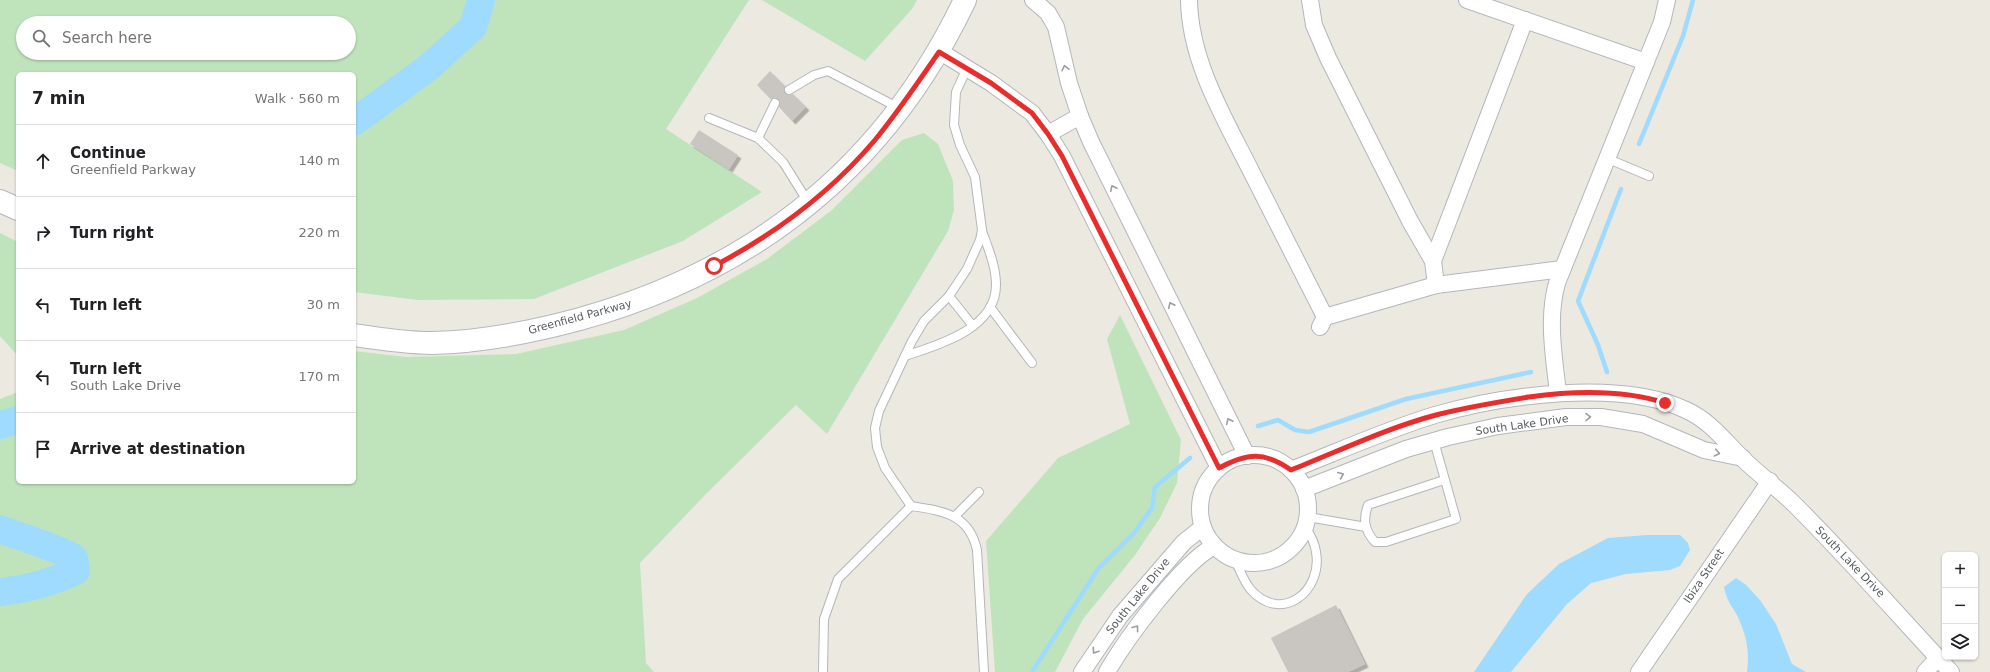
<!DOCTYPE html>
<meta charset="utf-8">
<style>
:root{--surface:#fff;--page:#f2f2f2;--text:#202124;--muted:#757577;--line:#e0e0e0}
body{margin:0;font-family:"DejaVu Sans",sans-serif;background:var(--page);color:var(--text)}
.controls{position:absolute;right:12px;bottom:12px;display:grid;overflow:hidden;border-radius:6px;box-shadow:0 1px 3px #0004}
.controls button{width:36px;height:36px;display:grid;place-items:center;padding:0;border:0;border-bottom:1px solid var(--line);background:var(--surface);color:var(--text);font:20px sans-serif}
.stop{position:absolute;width:12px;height:12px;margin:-9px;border:3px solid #e72e2c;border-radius:50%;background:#fff}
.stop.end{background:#e72e2c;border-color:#fff;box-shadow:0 1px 4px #0008}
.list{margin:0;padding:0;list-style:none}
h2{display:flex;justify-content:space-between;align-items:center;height:52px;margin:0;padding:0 16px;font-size:17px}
h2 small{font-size:13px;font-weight:400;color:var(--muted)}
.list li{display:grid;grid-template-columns:26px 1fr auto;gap:12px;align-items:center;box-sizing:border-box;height:72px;padding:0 16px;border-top:1px solid var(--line)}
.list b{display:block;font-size:15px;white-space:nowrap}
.list p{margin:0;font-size:13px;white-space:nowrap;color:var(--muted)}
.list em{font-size:13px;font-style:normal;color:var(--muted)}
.icon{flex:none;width:22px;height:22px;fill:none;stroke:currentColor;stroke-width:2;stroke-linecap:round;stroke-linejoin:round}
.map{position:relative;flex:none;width:1990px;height:672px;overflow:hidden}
.search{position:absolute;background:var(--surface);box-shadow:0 1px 3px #0004;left:16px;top:16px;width:340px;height:44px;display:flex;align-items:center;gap:10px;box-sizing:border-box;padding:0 14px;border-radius:22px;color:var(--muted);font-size:15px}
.panel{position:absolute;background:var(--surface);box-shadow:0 1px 3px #0004;left:16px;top:72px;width:340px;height:412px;border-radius:6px}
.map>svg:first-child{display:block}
.green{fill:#bfe4bc;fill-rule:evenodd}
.water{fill:#9edbfe}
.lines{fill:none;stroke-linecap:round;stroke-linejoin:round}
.stream{stroke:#9edbfe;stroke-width:4.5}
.river{stroke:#9edbfe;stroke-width:28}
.building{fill:#c9c5c0;filter:url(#shadow)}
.lane-casing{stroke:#b3b7bb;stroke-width:10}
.street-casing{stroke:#b3b7bb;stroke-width:18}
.secondary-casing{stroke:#b4b8bd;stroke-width:24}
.lane{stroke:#fff;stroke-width:8}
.street{stroke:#fff;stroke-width:16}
.secondary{stroke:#fff;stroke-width:22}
.oneway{stroke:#9b9ea0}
.route{stroke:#e72e2c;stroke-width:5}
.labels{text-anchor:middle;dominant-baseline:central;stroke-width:3;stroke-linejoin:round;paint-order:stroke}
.street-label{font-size:11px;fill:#595d61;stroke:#fff}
</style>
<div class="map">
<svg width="1990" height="672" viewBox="0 0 1990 672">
<defs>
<filter id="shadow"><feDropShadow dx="3.5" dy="3.5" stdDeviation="0" flood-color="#0004"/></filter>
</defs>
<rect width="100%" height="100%" fill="#ece9e0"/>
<g class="green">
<path d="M0 0H749L666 129 762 192 683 241 534 299 418 300 354 292V74H18V171L0 163ZM23 23H349V53H23Z"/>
<path d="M762 0H917L912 9 865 61Z"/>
<path d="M924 133 938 144 953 181 954 210 948 231 827 434 796 405 707 493 640 563 646 663 654 672H0V399L18 392V482H354V351L406 357 516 354 624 330 697 298 767 259 832 210 902 140Z"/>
<path d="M0 233 18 242V356L0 336Z"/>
<path d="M1120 315 1181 440 1177 483 1160 518 1135 555 1083 619 1055 672H995L986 541 1058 458 1130 424 1107 339Z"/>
</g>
<g class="water">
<path d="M1647 535H1680L1688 543 1690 550 1680 566 1670 570 1626 574 1591 583 1567 604 1511 672H1474L1527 594 1559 564 1608 538Z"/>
<path d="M1736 578 1745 584 1760 600 1776 624 1792 664 1806 672H1747C1750 651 1746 634 1737 615 1731 605 1726 599 1724 587Z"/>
</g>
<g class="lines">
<g class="stream">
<path d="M1639 144 1683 36 1693 0"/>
<path d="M1607 372 1598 345 1578 301 1621 189"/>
<path d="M1258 426 1278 420 1295 430 1309 432 1406 399 1531 372"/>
<path d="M1032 672 1098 569 1134 533 1152 508 1155 487 1190 458"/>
</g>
<g class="river">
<path d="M354 122 429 67 473 27 481 0"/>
<path d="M0 425 18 420"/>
<path d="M0 529C25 539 51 545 74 558L76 571C51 583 27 589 0 592"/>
</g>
</g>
<g class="building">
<path d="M770 71 785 86V93L789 95 793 94 806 107 792 121 779 107V100L775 98 771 99 757 85Z"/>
<path d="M699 130 738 155 729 169 690 144Z"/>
<path d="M1336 605 1365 664 1348 672H1288L1271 638Z"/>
</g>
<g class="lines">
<g class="lane-casing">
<g id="lane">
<path d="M967 68 956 92 954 125 960 145 975 177 982 230 980 240 967 269 949 296 924 321 912 341 879 411 875 428 877 447 885 468 911 506C943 511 969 514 977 550L984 672"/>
<path d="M789 90 814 75 828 71 899 108"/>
<path d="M709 118 758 138 783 162 808 202"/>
<path d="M758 138 775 103"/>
<path d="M1606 158 1649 176"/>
<path d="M949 296 973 326"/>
<path d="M990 307 1032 363"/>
<path d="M905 356C938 345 996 329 996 285 996 266 988 248 982 231"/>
<path d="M1434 441 1456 519 1386 542H1375C1364 530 1363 519 1368 505L1444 480"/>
<path d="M955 516 979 492"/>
<path d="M1308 517 1366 527"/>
<path d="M1235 560C1240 570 1244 582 1251 590 1282 624 1323 591 1316 552 1315 543 1310 534 1305 526"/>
<path d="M823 672 824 619 838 579 911 506"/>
</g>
</g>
<g class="street-casing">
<g id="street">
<path d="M1033 0 1048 13 1056 27 1069 83 1080 116 1091 142 1247 456"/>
<path d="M1189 0C1190 62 1225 119 1252 173 1276 221 1301 269 1325 317"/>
<path d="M1310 0 1314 25 1328 58 1410 221 1433 261 1436 285"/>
<path d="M1467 0 1646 62"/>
<path d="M939 51 991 83 1032 113 1048 134 1062 156 1219 468"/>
<path d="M1048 134 1080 116"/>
<path d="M1433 261 1525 20"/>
<path d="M1320 327 1325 317 1436 285 1562 269"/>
<path d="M1558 393C1554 357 1547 318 1557 283L1662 22 1667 0"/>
<circle cx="1254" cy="509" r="54"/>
<path d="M1291 470C1339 451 1386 430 1435 415 1503 395 1620 379 1686 410 1710 421 1724 440 1742 458 1759 475 1778 488 1795 505 1849 559 1899 616 1951 672"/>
<path d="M1304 489 1406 449 1448 437 1498 426 1566 417H1601L1643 424 1704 450 1743 458"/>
<path d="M1082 672 1120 616 1184 542 1203 527"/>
<path d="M1107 672C1126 639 1181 564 1214 546"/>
<path d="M1639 672 1770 481"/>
<path d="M1925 672 1938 658"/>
</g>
</g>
<g class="secondary-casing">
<g id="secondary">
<path d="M0 201 18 209"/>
<path d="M354 335C380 339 406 343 432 343 482 342 532 332 580 319 756 270 886 166 965 0"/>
</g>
</g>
<use href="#lane" class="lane"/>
<use href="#street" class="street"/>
<use href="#secondary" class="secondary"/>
</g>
<defs><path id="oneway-chevron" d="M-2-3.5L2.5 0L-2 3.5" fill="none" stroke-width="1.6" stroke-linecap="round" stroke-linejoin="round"/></defs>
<g class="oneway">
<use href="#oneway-chevron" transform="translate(1065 68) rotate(-103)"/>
<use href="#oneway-chevron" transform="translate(1113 188) rotate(-116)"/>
<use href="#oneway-chevron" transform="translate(1171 305) rotate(-116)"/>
<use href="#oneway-chevron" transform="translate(1588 417) rotate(-1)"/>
<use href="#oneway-chevron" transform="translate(1229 421) rotate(-116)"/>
<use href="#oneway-chevron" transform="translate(1717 453) rotate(12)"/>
<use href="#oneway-chevron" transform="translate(1341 475) rotate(-22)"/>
<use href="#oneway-chevron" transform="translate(1136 628) rotate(-53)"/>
<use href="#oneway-chevron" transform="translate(1095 651) rotate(124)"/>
</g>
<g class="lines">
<path class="route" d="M714 266C775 234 830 193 875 140 898 112 919 81 939 52L991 83 1032 113 1048 134 1062 156 1219 468C1247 453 1264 451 1291 470 1339 451 1387 428 1436 415 1467 407 1498 402 1529 397 1573 391 1622 389 1665 403"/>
</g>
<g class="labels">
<g class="street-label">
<text transform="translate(580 317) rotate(-15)">Greenfield Parkway</text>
<text transform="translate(1522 425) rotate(-8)">South Lake Drive</text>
<text transform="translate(1850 562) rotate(46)">South Lake Drive</text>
<text transform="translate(1704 576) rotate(-56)">Ibiza Street</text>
<text transform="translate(1138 596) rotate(-51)">South Lake Drive</text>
</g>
</g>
</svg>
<div class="controls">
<button>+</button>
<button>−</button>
<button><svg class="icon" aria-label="layers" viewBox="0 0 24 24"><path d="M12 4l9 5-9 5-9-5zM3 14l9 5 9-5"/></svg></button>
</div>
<div class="stop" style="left:714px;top:266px"></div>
<div class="stop end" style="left:1665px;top:403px"></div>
<div class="search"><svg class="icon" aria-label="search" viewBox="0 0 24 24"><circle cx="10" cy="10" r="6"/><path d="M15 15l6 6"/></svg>Search here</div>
<section class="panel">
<h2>7 min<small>Walk · 560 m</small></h2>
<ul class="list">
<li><svg class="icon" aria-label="ahead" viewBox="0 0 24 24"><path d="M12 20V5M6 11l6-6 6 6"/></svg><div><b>Continue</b><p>Greenfield Parkway</p></div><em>140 m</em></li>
<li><svg class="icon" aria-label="right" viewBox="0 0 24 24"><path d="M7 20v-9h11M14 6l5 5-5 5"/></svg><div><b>Turn right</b></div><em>220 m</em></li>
<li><svg class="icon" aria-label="left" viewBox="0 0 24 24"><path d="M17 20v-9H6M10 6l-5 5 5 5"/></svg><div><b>Turn left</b></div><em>30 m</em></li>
<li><svg class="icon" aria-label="left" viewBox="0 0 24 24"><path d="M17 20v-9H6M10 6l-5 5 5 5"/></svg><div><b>Turn left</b><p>South Lake Drive</p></div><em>170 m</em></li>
<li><svg class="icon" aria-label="arrive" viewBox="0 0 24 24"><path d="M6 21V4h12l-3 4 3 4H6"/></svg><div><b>Arrive at destination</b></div></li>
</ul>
</section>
</div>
